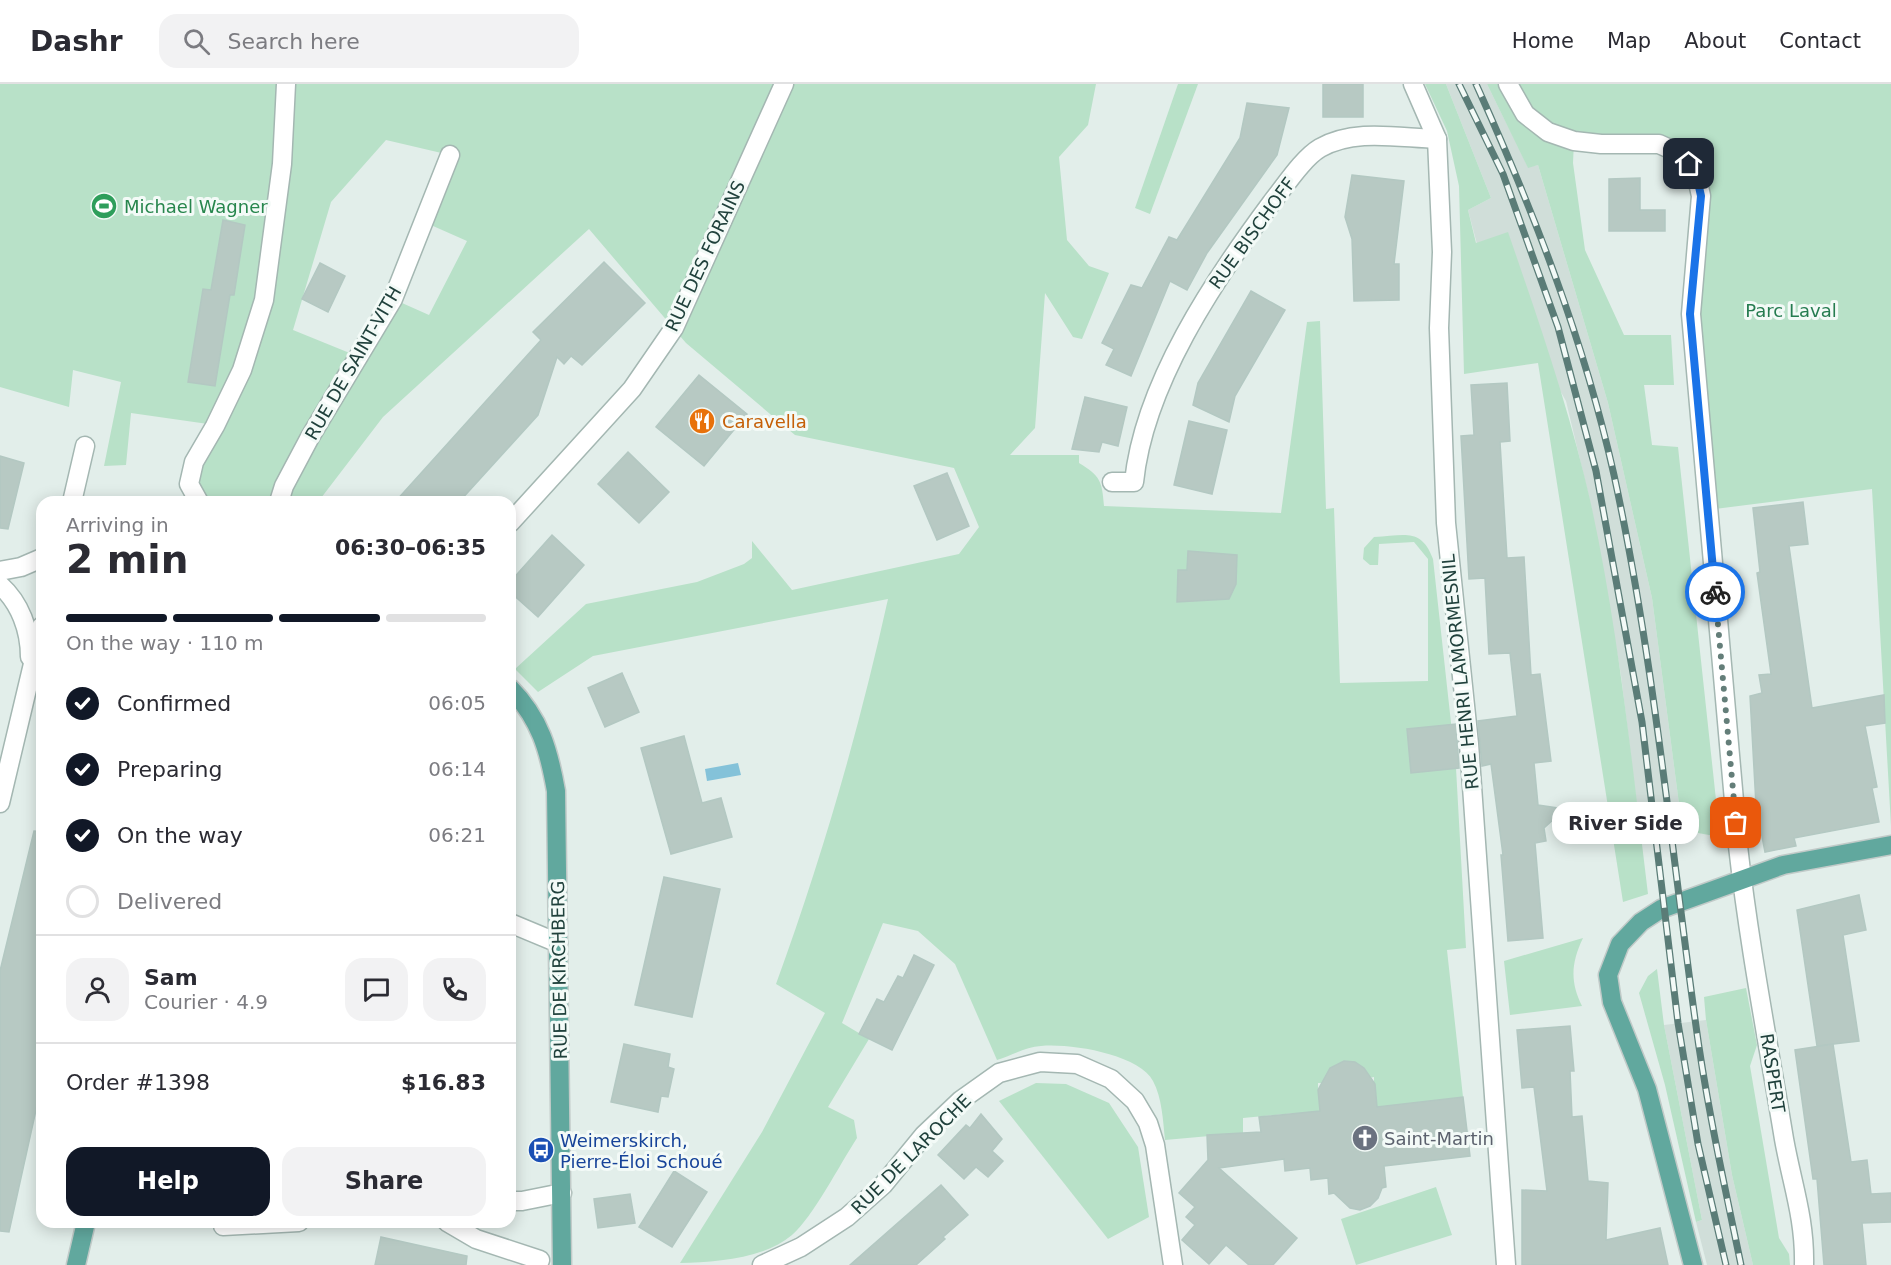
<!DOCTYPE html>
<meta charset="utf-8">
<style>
body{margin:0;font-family:"DejaVu Sans",sans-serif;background:#f2f2f3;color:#2b2b33;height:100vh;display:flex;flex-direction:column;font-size:22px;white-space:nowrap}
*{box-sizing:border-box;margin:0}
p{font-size:20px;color:#7c7c81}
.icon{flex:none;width:33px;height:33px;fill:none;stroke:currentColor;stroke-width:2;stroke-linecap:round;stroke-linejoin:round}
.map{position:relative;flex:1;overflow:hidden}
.panel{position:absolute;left:36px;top:412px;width:480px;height:732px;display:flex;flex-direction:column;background:#fff;border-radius:18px;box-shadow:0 3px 15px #0003}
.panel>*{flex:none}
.pin{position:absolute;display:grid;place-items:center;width:51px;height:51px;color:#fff;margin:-26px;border-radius:12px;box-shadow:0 3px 9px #0006}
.courier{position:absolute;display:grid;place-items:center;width:60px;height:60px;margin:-30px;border:4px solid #1a73e8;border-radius:50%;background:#fff;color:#222;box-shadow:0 2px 8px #0007}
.bubble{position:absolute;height:42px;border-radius:18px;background:#fff;box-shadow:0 3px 15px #0003;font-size:20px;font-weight:700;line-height:42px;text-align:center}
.head em{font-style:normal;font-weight:700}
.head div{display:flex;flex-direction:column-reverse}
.head{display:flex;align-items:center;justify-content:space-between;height:102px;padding:0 30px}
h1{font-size:39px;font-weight:700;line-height:45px}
.bar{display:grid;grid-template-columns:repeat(4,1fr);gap:9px 6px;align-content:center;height:72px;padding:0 30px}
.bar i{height:8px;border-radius:4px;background:#e1e1e2}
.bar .selected{background:#111827}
.bar p{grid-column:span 4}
.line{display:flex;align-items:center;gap:15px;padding:0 30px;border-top:2px solid #e1e1e2}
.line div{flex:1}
.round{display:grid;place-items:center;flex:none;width:63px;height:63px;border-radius:18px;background:#f2f2f3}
ol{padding:0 30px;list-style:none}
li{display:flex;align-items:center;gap:18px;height:66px}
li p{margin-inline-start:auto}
li .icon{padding:6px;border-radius:50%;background:#111827;color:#fff;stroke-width:4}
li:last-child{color:#7c7c81}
li i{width:33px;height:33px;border:3px solid #e1e1e2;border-radius:50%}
.button{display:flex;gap:12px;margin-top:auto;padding:12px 30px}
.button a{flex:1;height:69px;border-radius:18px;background:#111827;color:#fff;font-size:24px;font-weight:700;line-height:69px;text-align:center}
.button a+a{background:#f2f2f3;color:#2b2b33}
header{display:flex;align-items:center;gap:36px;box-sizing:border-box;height:84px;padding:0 30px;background:#fff;border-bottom:2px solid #e1e1e2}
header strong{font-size:28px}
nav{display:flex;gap:33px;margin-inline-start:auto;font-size:21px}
.search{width:420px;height:54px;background:#f2f2f3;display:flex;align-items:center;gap:15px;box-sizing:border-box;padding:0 21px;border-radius:18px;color:#7c7c81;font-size:22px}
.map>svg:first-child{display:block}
.built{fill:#d0ded9}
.green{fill:#b8e1c8;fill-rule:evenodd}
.water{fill:#84c2d9}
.building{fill:#b7c9c3;stroke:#b3c8c2;stroke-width:1.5}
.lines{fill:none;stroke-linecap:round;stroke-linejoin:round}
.minor-casing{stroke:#a4b7b2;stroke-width:21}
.major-casing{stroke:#c1cac8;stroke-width:21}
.minor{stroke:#fff;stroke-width:18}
.major{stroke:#61a89e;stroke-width:18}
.rail-casing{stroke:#5a7c77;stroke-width:7}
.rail{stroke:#f3faf7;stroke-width:4.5;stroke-dasharray:14;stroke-linecap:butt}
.done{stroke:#647e79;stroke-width:6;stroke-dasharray:0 10.8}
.route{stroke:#1a73e8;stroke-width:8}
.labels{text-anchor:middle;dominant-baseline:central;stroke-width:6;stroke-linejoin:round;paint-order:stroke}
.leisure-label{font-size:18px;fill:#27864d;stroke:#f3faf7;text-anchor:start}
.street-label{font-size:18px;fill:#20413c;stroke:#f3faf7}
.park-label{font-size:18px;fill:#257c50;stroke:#f3faf7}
.food-label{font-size:18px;fill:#c56008;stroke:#f3faf7;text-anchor:start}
.worship-label{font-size:18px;fill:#5b616d;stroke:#f3faf7;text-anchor:start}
.transit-label{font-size:18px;fill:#164399;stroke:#f3faf7;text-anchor:start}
</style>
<header>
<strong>Dashr</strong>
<div class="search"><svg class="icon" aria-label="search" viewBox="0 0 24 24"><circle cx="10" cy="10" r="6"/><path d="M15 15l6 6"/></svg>Search here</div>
<nav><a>Home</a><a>Map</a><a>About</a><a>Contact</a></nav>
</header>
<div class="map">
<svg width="1891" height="1181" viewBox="0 0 1891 1181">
<rect width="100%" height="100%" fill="#e2eeea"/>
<g class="built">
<path d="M 1446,0 L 1487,0 L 1528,83 L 1538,81 L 1608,319 L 1652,514 L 1681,735 L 1639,740 L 1621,591 L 1591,422 L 1566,317 L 1477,160 L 1468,126 L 1491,114 Z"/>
<path d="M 1706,936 L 1732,1091 L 1753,1181 L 1707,1181 L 1696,1138 L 1702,1136 L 1664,941 Z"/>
</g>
<g class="green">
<path d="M 0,0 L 1096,0 L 1088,41 L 1059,73 L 1067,156 L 1089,182 L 1109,189 L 1082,255 L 1073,253 L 1045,209 L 1035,344 L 1010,371 L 1079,371 L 1079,379 C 1100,392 1102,396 1104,422 L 1281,429 L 1307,238 L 1320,237 L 1326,425 L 1334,424 L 1340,599 L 1428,597 L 1428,475 L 1414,458 L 1379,460 L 1378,481 L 1370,481 L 1363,475 L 1364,464 L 1374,453 C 1404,452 1421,443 1433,475 L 1456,684 L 1466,864 L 1447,866 L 1463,1013 L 1372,1024 L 1369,999 L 1374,998 L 1374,993 L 1369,994 L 1360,981 L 1344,977 L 1330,984 L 1324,999 L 1318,999 L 1318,1005 L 1325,1004 L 1328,1032 L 1296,1029 L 1243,1034 L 1243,1049 L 1165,1056 C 1163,1036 1162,1014 1153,997 C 1139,970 1069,959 1041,962 C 1026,963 1012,971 997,976 L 955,880 L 918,847 L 883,839 L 842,939 L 869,955 L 828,1023 L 854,1036 L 857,1054 C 840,1080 813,1133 792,1151 C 764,1175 715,1178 680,1179 L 762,1048 L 825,929 L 776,900 C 822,774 859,646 888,515 L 593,572 L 538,608 L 515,585 L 586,520 L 697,498 L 744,480 L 752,474 L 752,457 L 792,506 L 959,470 L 979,443 L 954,384 L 795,351 L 686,259 L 589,145 L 383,333 L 318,418 L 199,418 L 189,400 L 215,341 L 131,329 L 126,381 L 104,382 L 121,298 L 73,286 L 69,323 L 0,303 ZM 386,56 L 450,71 L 424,138 L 467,157 L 429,231 L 393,215 L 357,272 L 293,246 L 331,118 Z"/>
<path d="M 1178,0 L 1198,0 L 1150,130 L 1135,124 Z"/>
<path d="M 1425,0 L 1446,0 L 1491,114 L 1468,126 L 1476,159 L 1508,148 C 1539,238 1570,327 1591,420 C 1619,549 1632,680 1648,810 L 1623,818 L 1538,279 L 1464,290 L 1459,102 L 1447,47 Z"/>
<path d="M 1487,0 L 1891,0 L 1891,742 L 1872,405 L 1707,426 L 1695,281 L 1701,112 L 1681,70 L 1574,57 L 1573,79 L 1585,166 L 1624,251 L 1671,251 L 1674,301 L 1644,301 L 1652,361 L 1678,363 L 1720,753 L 1698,749 L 1681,735 L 1652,514 L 1608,319 L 1538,81 L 1528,84 Z"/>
<path d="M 1583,854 C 1571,879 1570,898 1582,922 L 1510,931 L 1504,877 Z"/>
<path d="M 1657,885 L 1664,941 L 1702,1136 L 1696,1138 L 1665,1001 L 1639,909 L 1648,892 Z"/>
<path d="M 1746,904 L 1757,961 L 1750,982 L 1779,1154 L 1789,1170 L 1790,1181 L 1753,1181 L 1732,1091 L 1706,936 L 1704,913 Z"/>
<path d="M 1036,999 L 1066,1000 L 1109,1019 L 1138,1063 L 1149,1133 L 1108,1155 L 999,1017 Z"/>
<path d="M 1436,1103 L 1452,1151 L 1356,1181 L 1341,1135 Z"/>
</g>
<path class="water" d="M 738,679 L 741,691 L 707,697 L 705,685 Z"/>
<g class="building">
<rect x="1323" y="0" width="40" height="33"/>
<path d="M 1247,19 L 1289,24 L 1277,71 L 1207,169 L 1187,206 L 1170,197 L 1131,292 L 1106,281 L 1114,265 L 1102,259 L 1131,201 L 1142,204 L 1169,153 L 1177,156 L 1240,54 Z"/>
<path d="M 1352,91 L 1404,97 L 1394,180 L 1399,180 L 1399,216 L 1354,217 L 1352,155 L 1345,133 Z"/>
<path d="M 1640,94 L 1640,126 L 1665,126 L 1665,147 L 1609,147 L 1609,95 Z"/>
<path d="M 223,136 L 245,141 L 234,211 L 230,211 L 215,302 L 188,298 L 203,205 L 211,206 Z"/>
<path d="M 604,178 L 645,219 L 582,281 L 571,272 L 564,280 L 557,273 L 538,331 L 459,418 L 395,418 L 541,256 L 533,248 Z"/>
<path d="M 320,179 L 345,192 L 328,228 L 302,215 Z"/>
<path d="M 1251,207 L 1285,226 L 1235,312 L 1229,338 L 1193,321 L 1198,299 Z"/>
<path d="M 699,291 L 747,330 L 704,382 L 656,343 Z"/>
<path d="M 1507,299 L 1510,357 L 1500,358 L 1507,474 L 1524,473 L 1531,591 L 1540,590 L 1551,677 L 1534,679 L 1538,721 L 1565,725 L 1544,744 L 1546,757 L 1535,759 L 1543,854 L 1508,857 L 1501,771 L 1503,771 L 1491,680 L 1482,682 L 1478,637 L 1517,632 L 1510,569 L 1489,570 L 1485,494 L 1469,495 L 1461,352 L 1474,351 L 1471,301 Z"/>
<path d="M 1085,313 L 1127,323 L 1118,362 L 1102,358 L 1099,368 L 1072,365 Z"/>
<path d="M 1189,337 L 1227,346 L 1212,410 L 1174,401 Z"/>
<path d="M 628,368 L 669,408 L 639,439 L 598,400 Z"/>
<path d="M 0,372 L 24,379 L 8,445 L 0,444 Z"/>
<path d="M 947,389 L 969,442 L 937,456 L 914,402 Z"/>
<path d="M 1803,418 L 1808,460 L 1789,462 L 1812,624 L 1884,611 L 1885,639 L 1865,642 L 1877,703 L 1872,704 L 1879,738 L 1794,754 L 1796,762 L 1765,768 L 1756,721 L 1750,612 L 1762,609 L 1759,591 L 1771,590 L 1757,489 L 1760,488 L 1753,424 Z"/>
<path d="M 552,451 L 584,481 L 538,533 L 510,508 L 510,498 Z"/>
<path d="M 1188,467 L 1237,471 L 1236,500 L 1229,515 L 1177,518 L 1178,486 L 1187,486 Z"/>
<path d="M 622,589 L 639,628 L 605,643 L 588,604 Z"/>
<path d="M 1456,640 L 1459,684 L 1411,689 L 1407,645 Z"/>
<path d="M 684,652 L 702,719 L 721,714 L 732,753 L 671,770 L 641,664 Z"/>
<path d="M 34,747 L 42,748 L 42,999 L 9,1148 L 0,1147 L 0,887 Z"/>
<path d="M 664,793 L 720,805 L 692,933 L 635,921 Z"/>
<path d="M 1859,811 L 1866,846 L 1843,851 L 1859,957 L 1817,962 L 1797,826 Z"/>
<path d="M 914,871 L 934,881 L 892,966 L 859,950 L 877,915 L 884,918 L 898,892 L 903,894 Z"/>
<path d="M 1570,942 L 1574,987 L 1570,987 L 1572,1033 L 1582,1032 L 1588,1097 L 1608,1099 L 1606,1156 L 1660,1144 L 1668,1181 L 1522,1181 L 1522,1106 L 1547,1107 L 1534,1003 L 1522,1004 L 1517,946 Z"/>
<path d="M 624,960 L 670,970 L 668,983 L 674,985 L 668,1013 L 661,1012 L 658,1028 L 611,1018 Z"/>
<path d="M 1833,960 L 1851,1078 L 1867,1076 L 1871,1110 L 1891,1109 L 1891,1138 L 1862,1139 L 1866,1181 L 1824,1181 L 1817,1095 L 1813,1095 L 1795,966 Z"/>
<path d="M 1344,977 L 1355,978 L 1364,984 L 1375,1000 L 1377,1023 L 1463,1013 L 1470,1072 L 1384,1082 L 1386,1103 L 1382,1104 L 1378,1114 L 1370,1122 L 1360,1126 L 1350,1124 L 1334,1109 L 1329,1110 L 1328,1094 L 1311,1096 L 1310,1084 L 1285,1087 L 1284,1075 L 1219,1084 L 1297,1154 L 1273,1181 L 1249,1181 L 1226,1161 L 1209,1180 L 1182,1156 L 1195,1141 L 1186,1133 L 1195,1123 L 1179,1109 L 1208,1076 L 1207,1051 L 1261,1048 L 1259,1033 L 1320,1027 L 1318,1006 L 1330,984 Z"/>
<path d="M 981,1030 L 1002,1055 L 992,1067 L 1003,1077 L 988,1093 L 976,1083 L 964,1095 L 938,1071 L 966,1041 L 970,1044 Z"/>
<path d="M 674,1087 L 707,1108 L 672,1163 L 639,1143 Z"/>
<path d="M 941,1101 L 968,1131 L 943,1153 L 945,1155 L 916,1181 L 850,1181 Z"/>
<path d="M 630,1110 L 635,1139 L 598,1144 L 594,1115 Z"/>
<path d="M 381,1153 L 467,1172 L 466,1181 L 375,1181 Z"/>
</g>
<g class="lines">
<defs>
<g id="minor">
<path d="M 1413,0 L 1437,55 L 1442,168 L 1439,244 L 1446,439 L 1469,660 L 1506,1181"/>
<path d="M 1508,0 L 1525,30 L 1548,48 L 1574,57 L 1601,60 L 1659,60 L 1681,70 L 1696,89 L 1701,112 L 1691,230 L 1738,762 C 1749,861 1768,958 1784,1055 C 1792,1100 1805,1134 1804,1181"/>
<path d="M 1112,398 L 1134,398 C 1144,300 1214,196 1272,118 C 1285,102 1303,74 1320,64 C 1355,44 1399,54 1437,55"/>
<path d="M 72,418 L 85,362"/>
<path d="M 199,418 L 189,400 L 194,378 L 215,342 L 242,286 L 264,216 L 282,80 L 286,0"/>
<path d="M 279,418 L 284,402 L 310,353 L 393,215 L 450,71"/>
<path d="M 510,439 L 632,305 L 674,244 L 784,0"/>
<path d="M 0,487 L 21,483 L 42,474"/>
<path d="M 0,501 C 20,519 30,546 30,573"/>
<path d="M 0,719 L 42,542"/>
<path d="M 510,839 L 558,859"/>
<path d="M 510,1117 L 522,1117 L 562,1109"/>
<path d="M 447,1138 L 476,1155 L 540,1176"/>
<path d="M 223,1142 L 299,1138"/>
<path d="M 762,1181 L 801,1163 L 847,1133 L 883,1101 L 924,1051 L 961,1016 L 999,989 L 1040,978 L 1077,980 L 1111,995 L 1135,1017 L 1148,1039 L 1155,1061 L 1173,1181"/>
</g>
<g id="major">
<path d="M 510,604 C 540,634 549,667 556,707 L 562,1181"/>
<path d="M 76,1181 L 86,1138"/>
<path d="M 1693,1181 L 1647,1005 L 1612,918 L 1608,891 L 1620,860 L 1641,838 L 1661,825 L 1783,781 L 1891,761"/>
</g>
</defs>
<use href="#minor" class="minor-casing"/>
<use href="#major" class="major-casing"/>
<use href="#minor" class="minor"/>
<use href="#major" class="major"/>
<defs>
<g id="rail">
<path d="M 1459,0 L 1503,90 L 1558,243 L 1596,387 L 1642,638 L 1678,939 L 1698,1060 L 1726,1181"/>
<path d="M 1476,0 C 1533,126 1584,256 1614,391 C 1653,570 1670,753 1695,935 C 1706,1018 1724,1099 1741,1181"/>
</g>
</defs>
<use href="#rail" class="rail-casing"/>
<use href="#rail" class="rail"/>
</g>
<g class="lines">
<path class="done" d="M 1715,508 L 1736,739"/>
<path class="route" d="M 1689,80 L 1696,89 L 1701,112 L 1690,230 L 1715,508"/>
</g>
<defs>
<symbol id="stadium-disc" viewBox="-11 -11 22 22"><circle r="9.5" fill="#2e9e5b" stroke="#f3faf7"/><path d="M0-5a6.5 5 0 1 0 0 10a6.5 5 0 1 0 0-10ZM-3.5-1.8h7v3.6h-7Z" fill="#fff"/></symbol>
<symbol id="restaurant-disc" viewBox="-11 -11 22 22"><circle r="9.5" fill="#e8710a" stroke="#f3faf7"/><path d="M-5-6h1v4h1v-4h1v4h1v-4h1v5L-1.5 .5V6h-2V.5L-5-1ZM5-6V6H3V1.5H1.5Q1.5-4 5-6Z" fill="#fff"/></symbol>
<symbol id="church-disc" viewBox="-11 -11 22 22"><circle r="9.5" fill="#6b7280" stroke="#f3faf7"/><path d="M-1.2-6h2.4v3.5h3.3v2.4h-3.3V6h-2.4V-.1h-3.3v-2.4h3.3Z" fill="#fff"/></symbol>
<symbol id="bus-disc" viewBox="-11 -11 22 22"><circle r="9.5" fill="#1a4fb4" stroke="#f3faf7"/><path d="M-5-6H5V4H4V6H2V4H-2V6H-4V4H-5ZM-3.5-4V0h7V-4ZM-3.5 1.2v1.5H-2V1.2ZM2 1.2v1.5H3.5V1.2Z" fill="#fff"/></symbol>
</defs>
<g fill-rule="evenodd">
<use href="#stadium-disc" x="89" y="107" width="30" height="30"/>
<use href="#restaurant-disc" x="687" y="322" width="30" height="30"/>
<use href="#church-disc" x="1350" y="1039" width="30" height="30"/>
<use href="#bus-disc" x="526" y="1051" width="30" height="30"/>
</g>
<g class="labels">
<g class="leisure-label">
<text x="124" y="122">Michael Wagner</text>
</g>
<g class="street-label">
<text transform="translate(1252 149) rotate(-54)">RUE BISCHOFF</text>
<text transform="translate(705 172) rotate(-65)">RUE DES FORAINS</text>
<text transform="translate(353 279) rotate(-60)">RUE DE SAINT-VITH</text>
<text transform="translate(1460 588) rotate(-96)">RUE HENRI LAMORMESNIL</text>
<text transform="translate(559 886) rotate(-91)">RUE DE KIRCHBERG</text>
<text transform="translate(1773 989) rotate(81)">RASPERT</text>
<text transform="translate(911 1070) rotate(-45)">RUE DE LAROCHE</text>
</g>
<g class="park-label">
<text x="1791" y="226">Parc Laval</text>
</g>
<g class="food-label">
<text x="722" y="337">Caravella</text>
</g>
<g class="worship-label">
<text x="1384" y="1054">Saint-Martin</text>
</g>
<g class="transit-label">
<text x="560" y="1056">Weimerskirch,<tspan x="560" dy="21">Pierre-Éloi Schoué</tspan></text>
</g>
</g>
</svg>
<div class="pin" style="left:1736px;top:739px;background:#ea580c"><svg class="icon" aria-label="bag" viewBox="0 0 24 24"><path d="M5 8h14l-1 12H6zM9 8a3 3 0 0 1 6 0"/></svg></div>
<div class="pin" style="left:1689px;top:80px;background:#1f2937"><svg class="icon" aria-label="home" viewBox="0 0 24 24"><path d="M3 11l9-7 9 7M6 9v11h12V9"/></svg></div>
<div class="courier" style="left:1715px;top:508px"><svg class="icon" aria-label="bike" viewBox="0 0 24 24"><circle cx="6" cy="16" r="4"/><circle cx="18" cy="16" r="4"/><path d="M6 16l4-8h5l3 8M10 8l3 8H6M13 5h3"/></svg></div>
<div class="bubble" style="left:1552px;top:718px;width:147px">River Side</div>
<section class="panel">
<div class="head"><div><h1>2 min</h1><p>Arriving in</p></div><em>06:30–06:35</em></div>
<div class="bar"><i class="selected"></i><i class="selected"></i><i class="selected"></i><i></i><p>On the way · 110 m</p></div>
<ol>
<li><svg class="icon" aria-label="check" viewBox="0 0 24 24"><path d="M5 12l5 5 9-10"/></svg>Confirmed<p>06:05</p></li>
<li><svg class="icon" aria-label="check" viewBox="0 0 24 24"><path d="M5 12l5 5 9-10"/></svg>Preparing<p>06:14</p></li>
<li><svg class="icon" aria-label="check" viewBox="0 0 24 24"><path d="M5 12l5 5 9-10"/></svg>On the way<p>06:21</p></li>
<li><i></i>Delivered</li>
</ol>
<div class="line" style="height:108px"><a class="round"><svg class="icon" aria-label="person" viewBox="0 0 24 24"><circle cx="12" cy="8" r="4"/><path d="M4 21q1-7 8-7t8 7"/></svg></a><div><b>Sam</b><p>Courier · 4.9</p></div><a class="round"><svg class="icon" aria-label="chat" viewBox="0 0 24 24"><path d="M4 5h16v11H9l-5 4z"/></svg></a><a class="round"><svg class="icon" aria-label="phone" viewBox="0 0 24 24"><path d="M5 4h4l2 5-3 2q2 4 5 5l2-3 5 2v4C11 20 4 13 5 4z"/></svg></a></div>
<div class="line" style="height:78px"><div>Order #1398</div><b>$16.83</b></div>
<div class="button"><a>Help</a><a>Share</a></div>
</section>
</div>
